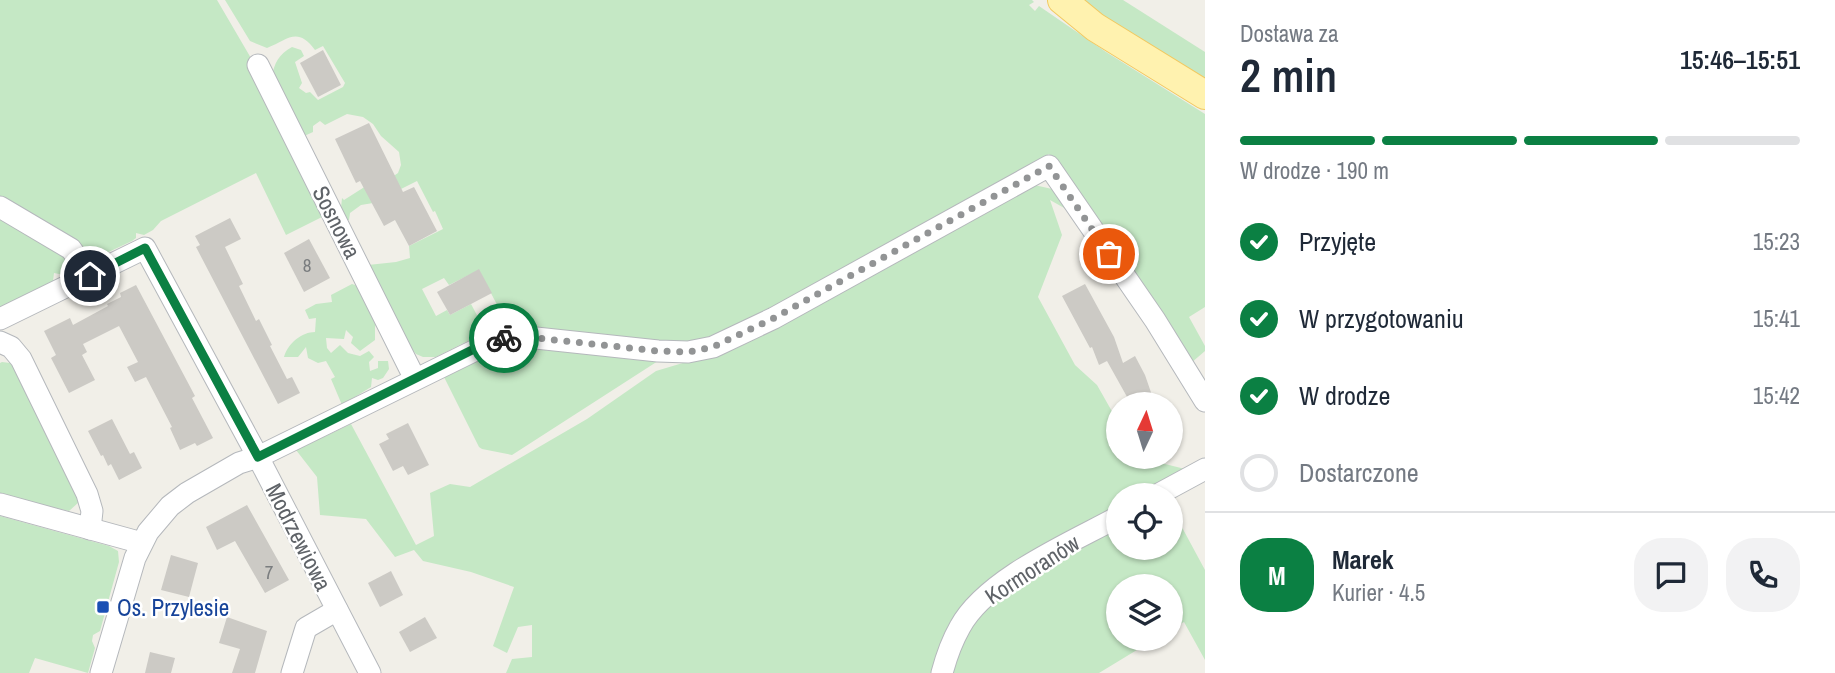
<!DOCTYPE html>
<html lang="pl">
<meta charset="utf-8">
<style>
body{margin:0;font-family:"Archivo Narrow",sans-serif;background:#f2f2f3;color:#1f2937;height:100vh;display:flex;flex-direction:column;font-size:26px;white-space:nowrap}
*{box-sizing:border-box;margin:0}
p{font-size:23px;color:#747a83}
.icon{flex:none;width:38px;height:38px;fill:none;stroke:currentColor;stroke-width:2;stroke-linecap:round;stroke-linejoin:round}
.map{position:relative;flex:1;overflow:hidden}
.sheet{display:flex;flex-direction:column;background:#fff;width:630px}
.sheet>*{flex:none}
.needle{width:46px;rotate:4deg}
.controls{position:absolute;left:1106px;top:392px;display:grid;gap:14px}
.controls a{display:grid;place-items:center;width:77px;height:77px;border-radius:50%;background:#fff;box-shadow:0 2px 5px #0004;font-size:35px}
.pin{position:absolute;display:grid;place-items:center;width:60px;height:60px;color:#fff;margin:-30px;border:4px solid #fff;border-radius:50%;box-shadow:0 2px 7px #0007}
.courier{position:absolute;display:grid;place-items:center;width:70px;height:70px;margin:-35px;border:5px solid #0b8043;border-radius:50%;background:#fff;color:#222;box-shadow:0 2px 9px #0007}
.summary em{font-style:normal;font-weight:600}
.summary div{display:flex;flex-direction:column-reverse}
.summary{display:flex;align-items:center;justify-content:space-between;height:119px;padding:0 35px}
h1{font-size:46px;font-weight:600;line-height:52px}
.bar{display:grid;grid-template-columns:repeat(4,1fr);gap:10px 7px;align-content:center;height:84px;padding:0 35px}
.bar i{height:9px;border-radius:5px;background:#e0e1e3}
.bar .on{background:#0b8043}
.bar p{grid-column:span 4}
.line{display:flex;align-items:center;gap:18px;padding:0 35px;border-top:2px solid #e0e1e3}
.line div{flex:1}
.round{display:grid;place-items:center;flex:none;width:74px;height:74px;border-radius:28px;background:#f2f2f3}
ol{padding:0 35px;list-style:none}
li{display:flex;align-items:center;gap:21px;height:77px}
li p{margin-inline-start:auto}
li .icon{padding:7px;border-radius:50%;background:#0b8043;color:#fff;stroke-width:4}
li:last-child{color:#747a83}
li i{width:38px;height:38px;border:4px solid #e0e1e3;border-radius:50%}
main{display:flex;flex:1;min-height:0}
.map>svg:first-child{display:block}
.green{fill:#c5e8c5}
.building{fill:#cccac5}
.lines{fill:none;stroke-linecap:round;stroke-linejoin:round}
.minor-casing{stroke:#b5b8bc;stroke-width:23}
.major-casing{stroke:#f2c960;stroke-width:30}
.minor{stroke:#fff;stroke-width:21}
.major{stroke:#fff2af;stroke-width:28}
.done{stroke:#929495;stroke-width:7;stroke-dasharray:0 12.6}
.route{stroke:#0b8043;stroke-width:9}
.transit-dot{fill:#1a4fb4;stroke:#fff;stroke-width:2.5}
.labels{text-anchor:middle;dominant-baseline:central;stroke-width:5;stroke-linejoin:round;paint-order:stroke}
.number-label{font-size:19px;fill:#7a7d7f}
.street-label{font-size:23px;fill:#5f6368;stroke:#fff}
.transit-label{font-size:23px;fill:#164399;stroke:#fff;text-anchor:start}
</style>
<main>
<div class="map">
<svg width="1205" height="673" viewBox="0 0 1205 673">
<rect width="100%" height="100%" fill="#f1efe8"/>
<g class="green">
<path d="M 0,0 L 217,0 L 255,65 L 322,217 L 286,235 L 256,173 L 161,221 L 153,230 L 144,235 L 136,233 L 136,238 L 132,241 L 98,257 L 86,253 L 0,197 Z"/>
<path d="M 225,0 L 1032,0 L 1034,2 L 1029,5 L 1035,11 L 1039,6 L 1106,52 L 1205,114 L 1205,307 L 1189,317 L 1205,346 L 1205,351 L 1191,363 L 1134,272 L 1049,154 L 743,325 L 700,341 L 678,343 L 508,326 L 479,270 L 449,285 L 444,278 L 422,289 L 436,316 L 447,310 L 450,315 L 471,304 L 486,332 L 436,357 L 423,357 L 416,354 L 411,348 L 368,265 L 396,262 L 410,258 L 409,246 L 443,229 L 435,211 L 433,212 L 417,181 L 373,203 L 361,205 L 350,213 L 349,220 L 345,220 L 341,208 L 342,198 L 344,200 L 366,186 L 379,186 L 398,173 L 401,165 L 399,152 L 381,136 L 373,124 L 363,117 L 347,114 L 325,125 L 320,121 L 313,126 L 313,132 L 302,137 L 272,77 C 274,63 279,54 292,47 L 301,50 L 304,56 L 295,62 L 302,83 L 299,88 L 306,93 L 310,92 L 318,100 L 343,87 L 345,83 L 323,46 L 315,50 C 297,26 288,40 267,48 L 250,41 Z"/>
<path d="M 1080,0 L 1123,0 L 1205,52 L 1205,84 L 1122,32 Z"/>
<path d="M 1030,184 L 1052,189 L 1066,209 L 1050,200 L 1062,235 L 1038,297 L 1075,365 L 1097,385 L 1118,422 L 1118,457 L 1137,457 L 1185,469 L 1138,495 L 1118,495 L 1118,506 L 990,578 L 979,588 L 959,609 L 944,634 L 932,673 L 506,673 L 512,659 L 532,657 L 532,625 L 518,627 L 507,653 L 493,646 L 514,587 L 471,572 L 423,561 L 414,550 L 395,557 L 366,519 L 320,515 L 317,477 L 296,450 L 351,424 L 416,545 L 434,536 L 430,493 L 450,484 L 470,487 L 587,419 L 656,371 L 743,345 Z"/>
<path d="M 0,214 L 64,252 L 70,264 L 64,275 L 54,273 L 53,281 L 0,308 Z"/>
<path d="M 352,284 L 358,286 L 380,315 L 375,327 L 375,340 L 360,351 L 351,343 L 353,337 L 346,330 L 344,339 L 326,338 L 327,348 L 331,353 L 340,345 L 348,353 L 360,356 L 369,351 L 374,357 L 369,362 L 370,371 L 378,368 L 378,361 L 388,361 L 389,369 L 383,378 L 378,380 L 372,378 L 371,387 L 342,405 L 331,379 L 335,377 L 326,361 L 318,363 L 308,358 L 306,347 L 298,357 L 284,357 C 288,343 302,332 315,332 L 316,318 L 309,319 L 305,310 L 316,304 L 332,302 L 331,295 Z"/>
<path d="M 527,346 L 581,350 L 627,359 L 658,361 L 512,455 L 482,449 L 479,447 L 443,375 C 473,358 493,350 527,346 Z"/>
<path d="M 2,362 L 10,363 L 15,367 L 79,502 L 69,511 L 0,495 L 0,363 Z"/>
<path d="M 1171,507 L 1205,570 L 1205,660 L 1184,622 L 1171,629 L 1171,586 L 1118,586 L 1118,639 L 1155,639 L 1099,673 L 950,673 C 958,650 967,623 985,606 C 1022,571 1074,549 1118,524 L 1118,548 L 1171,548 Z"/>
<path d="M 0,516 L 109,546 L 118,551 L 119,562 L 100,631 L 93,635 L 92,641 L 95,648 L 88,673 L 35,658 L 29,673 L 0,673 Z"/>
</g>
<g class="building">
<path d="M 323,50 L 341,85 L 318,97 L 300,63 Z"/>
<path d="M 369,123 L 403,192 L 414,187 L 437,231 L 409,246 L 395,220 L 384,226 L 360,181 L 356,183 L 335,139 Z"/>
<path d="M 230,218 L 241,239 L 225,247 L 243,284 L 239,286 L 256,321 L 259,319 L 272,345 L 270,346 L 287,379 L 292,377 L 300,393 L 278,404 L 196,247 L 200,245 L 195,236 Z"/>
<path d="M 309,239 L 330,278 L 304,292 L 284,253 Z"/>
<path d="M 479,269 L 492,293 L 450,315 L 437,292 Z"/>
<path d="M 1085,284 L 1114,337 L 1123,363 L 1135,356 L 1145,375 L 1155,404 L 1131,404 L 1107,361 L 1099,365 L 1092,347 L 1090,348 L 1062,296 Z"/>
<path d="M 136,285 L 195,396 L 192,398 L 213,438 L 197,446 L 195,443 L 180,450 L 170,428 L 172,427 L 146,377 L 135,382 L 127,367 L 138,362 L 119,326 L 83,344 L 87,352 L 82,355 L 95,380 L 69,393 L 51,358 L 56,355 L 44,331 L 70,318 L 73,325 L 108,306 L 107,304 L 121,297 L 120,293 Z"/>
<path d="M 112,419 L 130,454 L 134,452 L 142,468 L 119,480 L 111,464 L 108,466 L 103,455 L 101,456 L 88,431 Z"/>
<path d="M 408,423 L 429,465 L 408,475 L 403,466 L 393,471 L 379,444 L 389,439 L 386,434 Z"/>
<path d="M 247,505 L 289,580 L 265,593 L 235,541 L 217,550 L 206,527 Z"/>
<path d="M 171,555 L 198,563 L 189,597 L 161,590 Z"/>
<path d="M 391,571 L 403,595 L 380,607 L 368,583 Z"/>
<path d="M 227,617 L 267,631 L 255,673 L 232,673 L 240,649 L 219,643 Z"/>
<path d="M 425,617 L 437,638 L 410,652 L 399,632 Z"/>
<path d="M 150,652 L 175,658 L 171,673 L 145,673 Z"/>
</g>
<g class="lines">
<defs>
<g id="minor">
<path d="M 258,65 L 415,379"/>
<path d="M 0,207 L 71,249 L 90,276"/>
<path d="M 0,319 L 145,248 L 258,457 L 370,673"/>
<path d="M 0,342 L 11,347 L 21,359 L 87,494 L 92,511 L 90,529"/>
<path d="M 1157,495 L 1205,469"/>
<path d="M 0,504 L 142,543"/>
<path d="M 101,673 L 135,558 L 148,532 L 170,506 L 187,493 L 239,463 L 258,457 L 498,339 L 511,337 L 536,338 L 658,351 L 688,352 L 713,347 L 774,318 L 1049,166 L 1155,320 L 1205,401"/>
<path d="M 292,673 L 306,628 L 337,610"/>
<path d="M 942,673 C 946,658 952,641 960,627 C 986,579 1070,543 1118,517"/>
</g>
<path id="major" d="M 1062,0 L 1095,27 L 1205,95"/>
</defs>
<use href="#minor" class="minor-casing"/>
<use href="#major" class="major-casing"/>
<use href="#minor" class="minor"/>
<use href="#major" class="major"/>
</g>
<g class="lines">
<path class="done" d="M 504,338 L 536,338 L 658,351 L 688,352 L 713,347 L 774,318 L 1049,166 L 1109,254"/>
<path class="route" d="M 90,276 L 145,248 L 258,457 L 484,344 L 504,338"/>
</g>
<rect class="transit-dot" x="96" y="600" width="14" height="14" rx="3.5"/>
<g class="labels">
<g class="number-label">
<text x="307" y="265">8</text>
<text x="269" y="572">7</text>
</g>
<g class="street-label">
<text transform="translate(337 222) rotate(63)">Sosnowa</text>
<text transform="translate(299 537) rotate(63)">Modrzewiowa</text>
<text transform="translate(1032 569) rotate(-33)">Kormoranów</text>
</g>
<g class="transit-label">
<text x="117" y="607">Os. Przylesie</text>
</g>
</g>
</svg>
<div class="controls">
<a><svg class="needle" viewBox="-14 -14 28 28"><path d="M0-13l5 13h-10z" fill="#e53935"/><path d="M0 13l5-13h-10z" fill="#747a83"/></svg></a>
<a><svg class="icon" aria-label="locate" viewBox="0 0 24 24"><circle cx="12" cy="12" r="6"/><path d="M12 2v4M12 18v4M2 12h4M18 12h4"/></svg></a>
<a><svg class="icon" aria-label="layers" viewBox="0 0 24 24"><path d="M12 4l9 5-9 5-9-5zM3 14l9 5 9-5"/></svg></a>
</div>
<div class="pin" style="left:1109px;top:254px;background:#ea580c"><svg class="icon" aria-label="bag" viewBox="0 0 24 24"><path d="M5 8h14l-1 12H6zM9 8a3 3 0 0 1 6 0"/></svg></div>
<div class="pin" style="left:90px;top:276px;background:#1f2937"><svg class="icon" aria-label="home" viewBox="0 0 24 24"><path d="M3 11l9-7 9 7M6 9v11h12V9"/></svg></div>
<div class="courier" style="left:504px;top:338px"><svg class="icon" aria-label="bike" viewBox="0 0 24 24"><circle cx="6" cy="16" r="4"/><circle cx="18" cy="16" r="4"/><path d="M6 16l4-8h5l3 8M10 8l3 8H6M13 5h3"/></svg></div>
</div>
<section class="sheet">
<div class="summary"><div><h1>2 min</h1><p>Dostawa za</p></div><em>15:46–15:51</em></div>
<div class="bar"><i class="on"></i><i class="on"></i><i class="on"></i><i></i><p>W drodze · 190 m</p></div>
<ol>
<li><svg class="icon" aria-label="check" viewBox="0 0 24 24"><path d="M5 12l5 5 9-10"/></svg>Przyjęte<p>15:23</p></li>
<li><svg class="icon" aria-label="check" viewBox="0 0 24 24"><path d="M5 12l5 5 9-10"/></svg>W przygotowaniu<p>15:41</p></li>
<li><svg class="icon" aria-label="check" viewBox="0 0 24 24"><path d="M5 12l5 5 9-10"/></svg>W drodze<p>15:42</p></li>
<li><i></i>Dostarczone</li>
</ol>
<div class="line" style="height:126px"><b class="round" style="background:#0b8043;color:#fff">M</b><div><b>Marek</b><p>Kurier · 4.5</p></div><a class="round"><svg class="icon" aria-label="chat" viewBox="0 0 24 24"><path d="M4 5h16v11H9l-5 4z"/></svg></a><a class="round"><svg class="icon" aria-label="phone" viewBox="0 0 24 24"><path d="M5 4h4l2 5-3 2q2 4 5 5l2-3 5 2v4C11 20 4 13 5 4z"/></svg></a></div>
</section>
</main>
